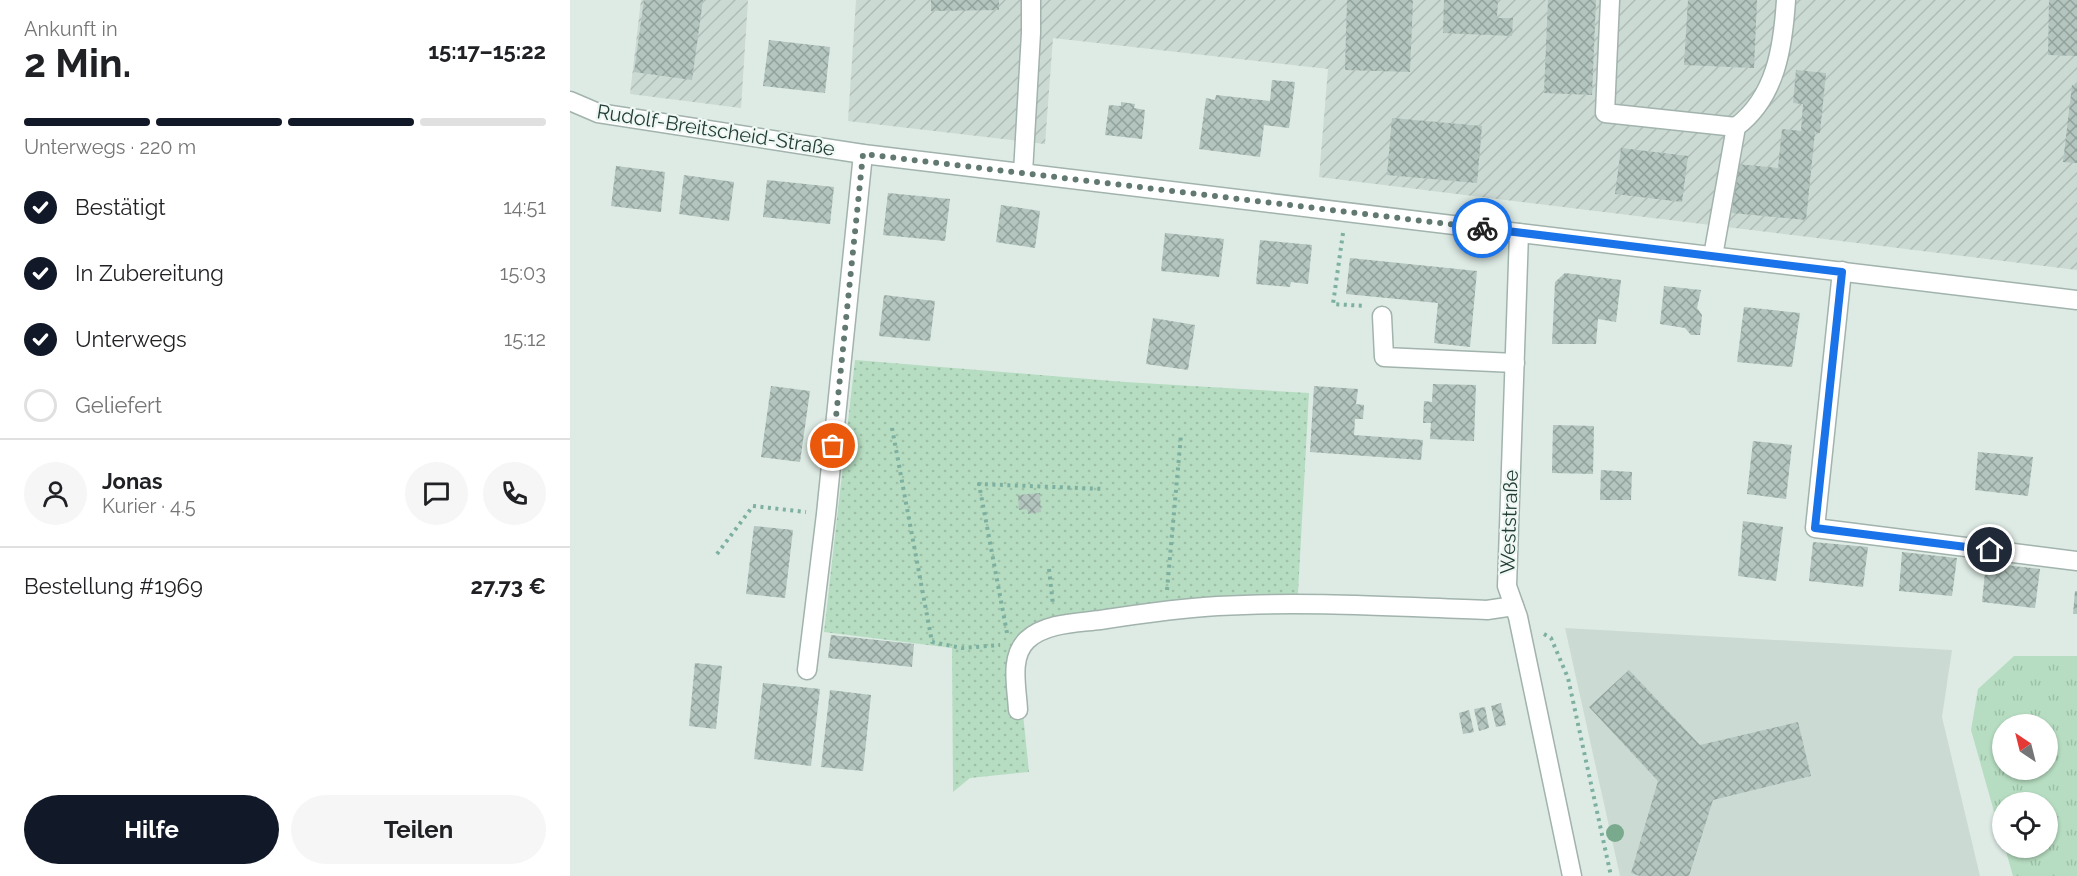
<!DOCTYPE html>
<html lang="de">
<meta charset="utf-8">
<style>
body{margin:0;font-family:Raleway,sans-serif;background:#f6f6f6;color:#202124;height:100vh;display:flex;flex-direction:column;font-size:22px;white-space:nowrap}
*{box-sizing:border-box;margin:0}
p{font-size:20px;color:#757577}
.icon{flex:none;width:33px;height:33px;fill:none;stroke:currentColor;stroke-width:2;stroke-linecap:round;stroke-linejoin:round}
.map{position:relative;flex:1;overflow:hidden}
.drawer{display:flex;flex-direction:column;background:#fff;width:570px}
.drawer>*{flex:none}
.needle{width:39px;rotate:325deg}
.fabs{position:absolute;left:1422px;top:714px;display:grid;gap:12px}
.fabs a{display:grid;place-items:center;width:66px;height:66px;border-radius:50%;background:#fff;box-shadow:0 2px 4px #0004;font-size:30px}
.pin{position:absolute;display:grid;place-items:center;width:51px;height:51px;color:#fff;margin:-26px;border:3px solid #fff;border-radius:50%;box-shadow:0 2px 6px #0007}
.courier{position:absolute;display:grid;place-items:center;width:60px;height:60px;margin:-30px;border:4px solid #1a73e8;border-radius:50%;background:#fff;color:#222;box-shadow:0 2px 8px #0007}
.overview em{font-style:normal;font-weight:700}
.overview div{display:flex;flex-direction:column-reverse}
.overview{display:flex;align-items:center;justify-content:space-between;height:102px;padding:0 24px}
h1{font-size:39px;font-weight:700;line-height:45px}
.bar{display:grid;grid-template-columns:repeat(4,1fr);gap:9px 6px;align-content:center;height:72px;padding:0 24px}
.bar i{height:8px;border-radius:4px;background:#e0e0e0}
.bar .current{background:#111827}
.bar p{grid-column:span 4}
.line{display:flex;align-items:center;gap:15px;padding:0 24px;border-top:2px solid #e0e0e0}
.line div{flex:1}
.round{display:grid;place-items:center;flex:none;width:63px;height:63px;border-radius:32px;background:#f6f6f6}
ol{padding:0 24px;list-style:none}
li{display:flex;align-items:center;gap:18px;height:66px}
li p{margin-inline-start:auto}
li .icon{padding:6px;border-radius:50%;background:#111827;color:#fff;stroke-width:4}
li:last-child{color:#757577}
li i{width:33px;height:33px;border:3px solid #e0e0e0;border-radius:50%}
.button{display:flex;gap:12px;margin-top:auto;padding:12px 24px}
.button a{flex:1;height:69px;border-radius:36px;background:#111827;color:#fff;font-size:24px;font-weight:700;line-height:69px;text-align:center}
.button a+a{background:#f6f6f6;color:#202124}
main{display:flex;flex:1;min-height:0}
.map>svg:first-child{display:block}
.built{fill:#ccdad4}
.industrial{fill:url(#industrial-furrows)}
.grass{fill:url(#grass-tufts);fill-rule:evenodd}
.garden{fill:url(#garden-dots)}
.building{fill:url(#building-cross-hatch)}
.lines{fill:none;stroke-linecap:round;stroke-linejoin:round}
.minor-casing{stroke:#a1b3ac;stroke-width:21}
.path{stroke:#7db0a1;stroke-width:4;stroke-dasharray:3 4.5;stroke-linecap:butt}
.minor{stroke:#fff;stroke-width:18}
.tree{fill:#79aa8e}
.done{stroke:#627972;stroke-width:6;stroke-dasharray:0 10.8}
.route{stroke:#1a73e8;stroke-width:8}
.labels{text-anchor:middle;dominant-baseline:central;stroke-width:4.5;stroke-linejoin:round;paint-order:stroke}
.street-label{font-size:20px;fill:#1f3b34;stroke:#eff7f3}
</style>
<main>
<section class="drawer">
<div class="overview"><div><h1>2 Min.</h1><p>Ankunft in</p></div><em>15:17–15:22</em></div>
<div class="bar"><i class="current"></i><i class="current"></i><i class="current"></i><i></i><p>Unterwegs · 220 m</p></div>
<ol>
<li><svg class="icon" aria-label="check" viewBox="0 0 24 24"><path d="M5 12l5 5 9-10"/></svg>Bestätigt<p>14:51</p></li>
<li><svg class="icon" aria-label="check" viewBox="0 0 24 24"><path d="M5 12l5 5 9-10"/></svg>In Zubereitung<p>15:03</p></li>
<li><svg class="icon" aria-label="check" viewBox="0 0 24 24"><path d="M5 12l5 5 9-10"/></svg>Unterwegs<p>15:12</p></li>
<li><i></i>Geliefert</li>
</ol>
<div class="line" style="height:108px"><a class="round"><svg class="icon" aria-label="person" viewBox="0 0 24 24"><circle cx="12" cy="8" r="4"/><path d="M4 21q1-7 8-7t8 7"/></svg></a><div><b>Jonas</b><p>Kurier · 4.5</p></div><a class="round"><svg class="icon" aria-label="chat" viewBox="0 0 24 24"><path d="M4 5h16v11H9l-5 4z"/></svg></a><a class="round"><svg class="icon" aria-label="phone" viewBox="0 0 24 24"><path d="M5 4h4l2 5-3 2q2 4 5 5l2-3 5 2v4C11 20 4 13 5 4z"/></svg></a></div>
<div class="line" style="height:78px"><div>Bestellung #1969</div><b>27.73 €</b></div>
<div class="button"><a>Hilfe</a><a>Teilen</a></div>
</section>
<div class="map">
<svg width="1507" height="876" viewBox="0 0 1507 876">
<defs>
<pattern id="industrial-furrows" width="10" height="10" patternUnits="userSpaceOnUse" patternTransform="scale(1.5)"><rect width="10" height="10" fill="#ccdad4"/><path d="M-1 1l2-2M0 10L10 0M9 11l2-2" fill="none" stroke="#afbcb7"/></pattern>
<pattern id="grass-tufts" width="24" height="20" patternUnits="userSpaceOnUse" patternTransform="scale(1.5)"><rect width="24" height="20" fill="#b6ddc1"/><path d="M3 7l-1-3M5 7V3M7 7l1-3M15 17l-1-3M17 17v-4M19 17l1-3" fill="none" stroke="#9cbfa6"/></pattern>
<pattern id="garden-dots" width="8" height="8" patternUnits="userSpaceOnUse" patternTransform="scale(1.5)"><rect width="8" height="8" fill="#b6ddc1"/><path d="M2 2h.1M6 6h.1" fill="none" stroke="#9cbfa6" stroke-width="1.8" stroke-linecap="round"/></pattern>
<pattern id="building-cross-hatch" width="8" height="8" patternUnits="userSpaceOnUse" patternTransform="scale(1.5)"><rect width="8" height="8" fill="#b3c5be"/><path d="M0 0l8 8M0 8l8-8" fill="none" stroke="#91a19b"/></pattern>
</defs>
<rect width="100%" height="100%" fill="#deebe5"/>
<path class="built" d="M 995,628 L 1382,650 L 1372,717 L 1410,876 L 1050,876 Z"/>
<g class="industrial">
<path d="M 71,0 L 178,0 L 171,108 L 60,94 Z"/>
<path d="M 286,0 L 1507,0 L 1507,270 L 749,177 L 758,69 L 483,38 L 475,144 L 278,121 Z"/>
</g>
<path class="grass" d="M 1444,656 L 1507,656 L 1507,876 L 1443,876 L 1435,848 L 1478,848 L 1478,802 L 1432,802 L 1432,840 L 1401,730 L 1408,689 ZM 1432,724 L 1478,724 L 1478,770 L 1432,770 Z"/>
<path class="garden" d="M 285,360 L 555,382 L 739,393 L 727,611 L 603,614 L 474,637 L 462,646 L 454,658 L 453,714 L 459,772 L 400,778 L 383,792 L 382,648 L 254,632 Z"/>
<g class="building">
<path d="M 74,0 L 133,0 L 122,80 L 64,72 Z"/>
<path d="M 361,0 L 429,0 L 429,10 L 361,11 Z"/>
<path d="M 777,0 L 843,0 L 840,72 L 775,70 Z"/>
<path d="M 874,0 L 928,0 L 927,18 L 943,18 L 942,36 L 873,33 Z"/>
<path d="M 978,0 L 1026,0 L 1022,95 L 974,93 Z"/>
<path d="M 1118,0 L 1187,0 L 1184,68 L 1114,65 Z"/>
<path d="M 1479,0 L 1507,0 L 1507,56 L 1478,55 Z"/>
<path d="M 199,40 L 260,47 L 255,93 L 193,86 Z"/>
<path d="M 1226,70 L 1256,73 L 1250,133 L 1245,132 L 1236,220 L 1162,213 L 1167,164 L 1208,168 L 1212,129 L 1231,131 L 1233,104 L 1223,103 Z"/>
<path d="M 702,80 L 725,82 L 719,128 L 694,125 L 690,157 L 629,149 L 636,98 L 645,100 L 646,95 L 700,101 Z"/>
<path d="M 1502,85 L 1507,85 L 1507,163 L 1493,162 Z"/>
<path d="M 551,102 L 565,104 L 564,108 L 575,110 L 572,139 L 535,135 L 539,105 L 551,106 Z"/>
<path d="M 822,118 L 912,126 L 907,183 L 817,175 Z"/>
<path d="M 1051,148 L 1118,156 L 1112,202 L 1045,194 Z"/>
<path d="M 46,166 L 95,172 L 91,212 L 41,206 Z"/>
<path d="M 114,175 L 164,182 L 159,221 L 109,214 Z"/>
<path d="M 197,180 L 264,187 L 260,224 L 193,217 Z"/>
<path d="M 318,193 L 380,199 L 375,241 L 313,235 Z"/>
<path d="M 431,205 L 470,211 L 465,248 L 426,242 Z"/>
<path d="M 595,233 L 654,239 L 649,277 L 591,271 Z"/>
<path d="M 690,240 L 742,245 L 738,284 L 721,282 L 720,287 L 686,284 Z"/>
<path d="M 780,258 L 907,271 L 900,347 L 864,343 L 868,303 L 776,294 Z"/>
<path d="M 995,273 L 1051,280 L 1046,322 L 1028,319 L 1026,344 L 982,344 L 985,282 Z"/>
<path d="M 1094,286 L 1131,290 L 1127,308 L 1132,315 L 1130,335 L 1121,335 L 1115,328 L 1090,324 Z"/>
<path d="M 314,295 L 365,301 L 360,341 L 309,336 Z"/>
<path d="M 1174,307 L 1230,313 L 1222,367 L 1167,362 Z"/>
<path d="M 583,318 L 625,325 L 618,370 L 576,364 Z"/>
<path d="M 863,384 L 906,385 L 904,441 L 860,439 L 861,423 L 853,423 L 854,401 L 862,402 Z"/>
<path d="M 201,386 L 240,391 L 230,462 L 191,457 Z"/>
<path d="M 744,386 L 788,389 L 786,404 L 794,405 L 793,419 L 785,419 L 784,435 L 853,440 L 851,460 L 740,452 Z"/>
<path d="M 983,425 L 1024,426 L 1023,474 L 982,473 Z"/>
<path d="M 1183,441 L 1222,445 L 1216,499 L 1177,494 Z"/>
<path d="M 1408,452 L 1463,457 L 1458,496 L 1405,490 Z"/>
<path d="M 1031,470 L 1062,472 L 1061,500 L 1030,500 Z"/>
<path d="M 470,493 L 471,512 L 458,514 L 457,509 L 449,510 L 448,495 Z"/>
<path d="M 1173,521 L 1213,527 L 1206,581 L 1168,576 Z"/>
<path d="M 184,526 L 223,530 L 215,598 L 176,594 Z"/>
<path d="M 1243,542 L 1298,547 L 1293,587 L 1239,581 Z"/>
<path d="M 1332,552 L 1387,558 L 1382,596 L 1329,591 Z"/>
<path d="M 1416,563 L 1470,569 L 1465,608 L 1412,602 Z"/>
<path d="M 1505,591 L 1507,591 L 1507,614 L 1503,614 Z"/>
<path d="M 261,635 L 344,644 L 342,667 L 258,658 Z"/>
<path d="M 125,663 L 152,666 L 146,729 L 119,726 Z"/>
<path d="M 1059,670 L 1130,745 L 1228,722 L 1241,776 L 1143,800 L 1119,876 L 1070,876 L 1061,873 L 1088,781 L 1019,707 Z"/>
<path d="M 193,683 L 250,689 L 241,766 L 184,759 Z"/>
<path d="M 260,690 L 301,695 L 293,771 L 251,767 Z"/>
<path d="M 931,703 L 936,725 L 926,727 L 921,706 Z"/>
<path d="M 915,707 L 919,728 L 909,731 L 904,709 Z"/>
<path d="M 899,710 L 904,732 L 893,734 L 889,713 Z"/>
</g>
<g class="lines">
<defs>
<g id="minor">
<path d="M 1040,0 L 1035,113 L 1166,127"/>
<path d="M 0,101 L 28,113 L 293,154 L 1507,300"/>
<path d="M 453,173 L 461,33 L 461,0"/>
<path d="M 949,233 L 937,586 L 948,617 L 1002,876"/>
<path d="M 1143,256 L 1166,127 C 1206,97 1213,47 1216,0"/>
<path d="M 1272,271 L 1245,528 L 1507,561"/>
<path d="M 812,316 L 814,357 L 945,363"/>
<path d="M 237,670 L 256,514 L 293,154"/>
<path d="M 448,710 C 447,688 439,657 457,640 C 475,623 506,623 530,620 C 569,614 609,608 648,606 C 737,601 828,607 917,610 L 944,606"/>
</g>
</defs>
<use href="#minor" class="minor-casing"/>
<g class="path">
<path d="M 773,233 L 763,304 L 795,306"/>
<path d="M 322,428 L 362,642 L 392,648 L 430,645"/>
<path d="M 147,554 L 183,506 L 236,512"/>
<path d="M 479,569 L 483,605"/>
<path d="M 597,590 L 611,435"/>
<path d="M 437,633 L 409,484 L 534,489"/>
<path d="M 974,634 L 981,638 L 998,678 L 1041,876"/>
</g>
<use href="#minor" class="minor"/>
</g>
<circle class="tree" cx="1045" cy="833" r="9"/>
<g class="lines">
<path class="done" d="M 263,446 L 293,154 L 912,228"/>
<path class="route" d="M 912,228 L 1272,272 L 1245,528 L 1420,550"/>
</g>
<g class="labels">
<g class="street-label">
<text transform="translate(146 130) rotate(9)">Rudolf-Breitscheid-Straße</text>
<text transform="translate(939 522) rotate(-88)">Weststraße</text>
</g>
</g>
</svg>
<div class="fabs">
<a><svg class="needle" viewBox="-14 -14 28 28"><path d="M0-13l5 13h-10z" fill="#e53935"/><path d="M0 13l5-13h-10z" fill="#757577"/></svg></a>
<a><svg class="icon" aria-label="locate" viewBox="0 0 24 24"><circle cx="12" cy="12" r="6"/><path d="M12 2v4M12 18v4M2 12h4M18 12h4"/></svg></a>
</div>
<div class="pin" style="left:263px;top:446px;background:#ea580c"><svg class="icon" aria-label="bag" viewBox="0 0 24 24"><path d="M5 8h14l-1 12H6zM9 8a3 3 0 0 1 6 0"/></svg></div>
<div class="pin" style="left:1420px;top:550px;background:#1f2937"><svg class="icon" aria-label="home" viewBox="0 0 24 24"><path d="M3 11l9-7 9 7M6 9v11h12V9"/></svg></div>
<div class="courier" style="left:912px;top:228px"><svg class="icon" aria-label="bike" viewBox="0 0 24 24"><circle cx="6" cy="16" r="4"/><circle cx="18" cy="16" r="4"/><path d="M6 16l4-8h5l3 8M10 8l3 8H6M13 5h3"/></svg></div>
</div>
</main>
